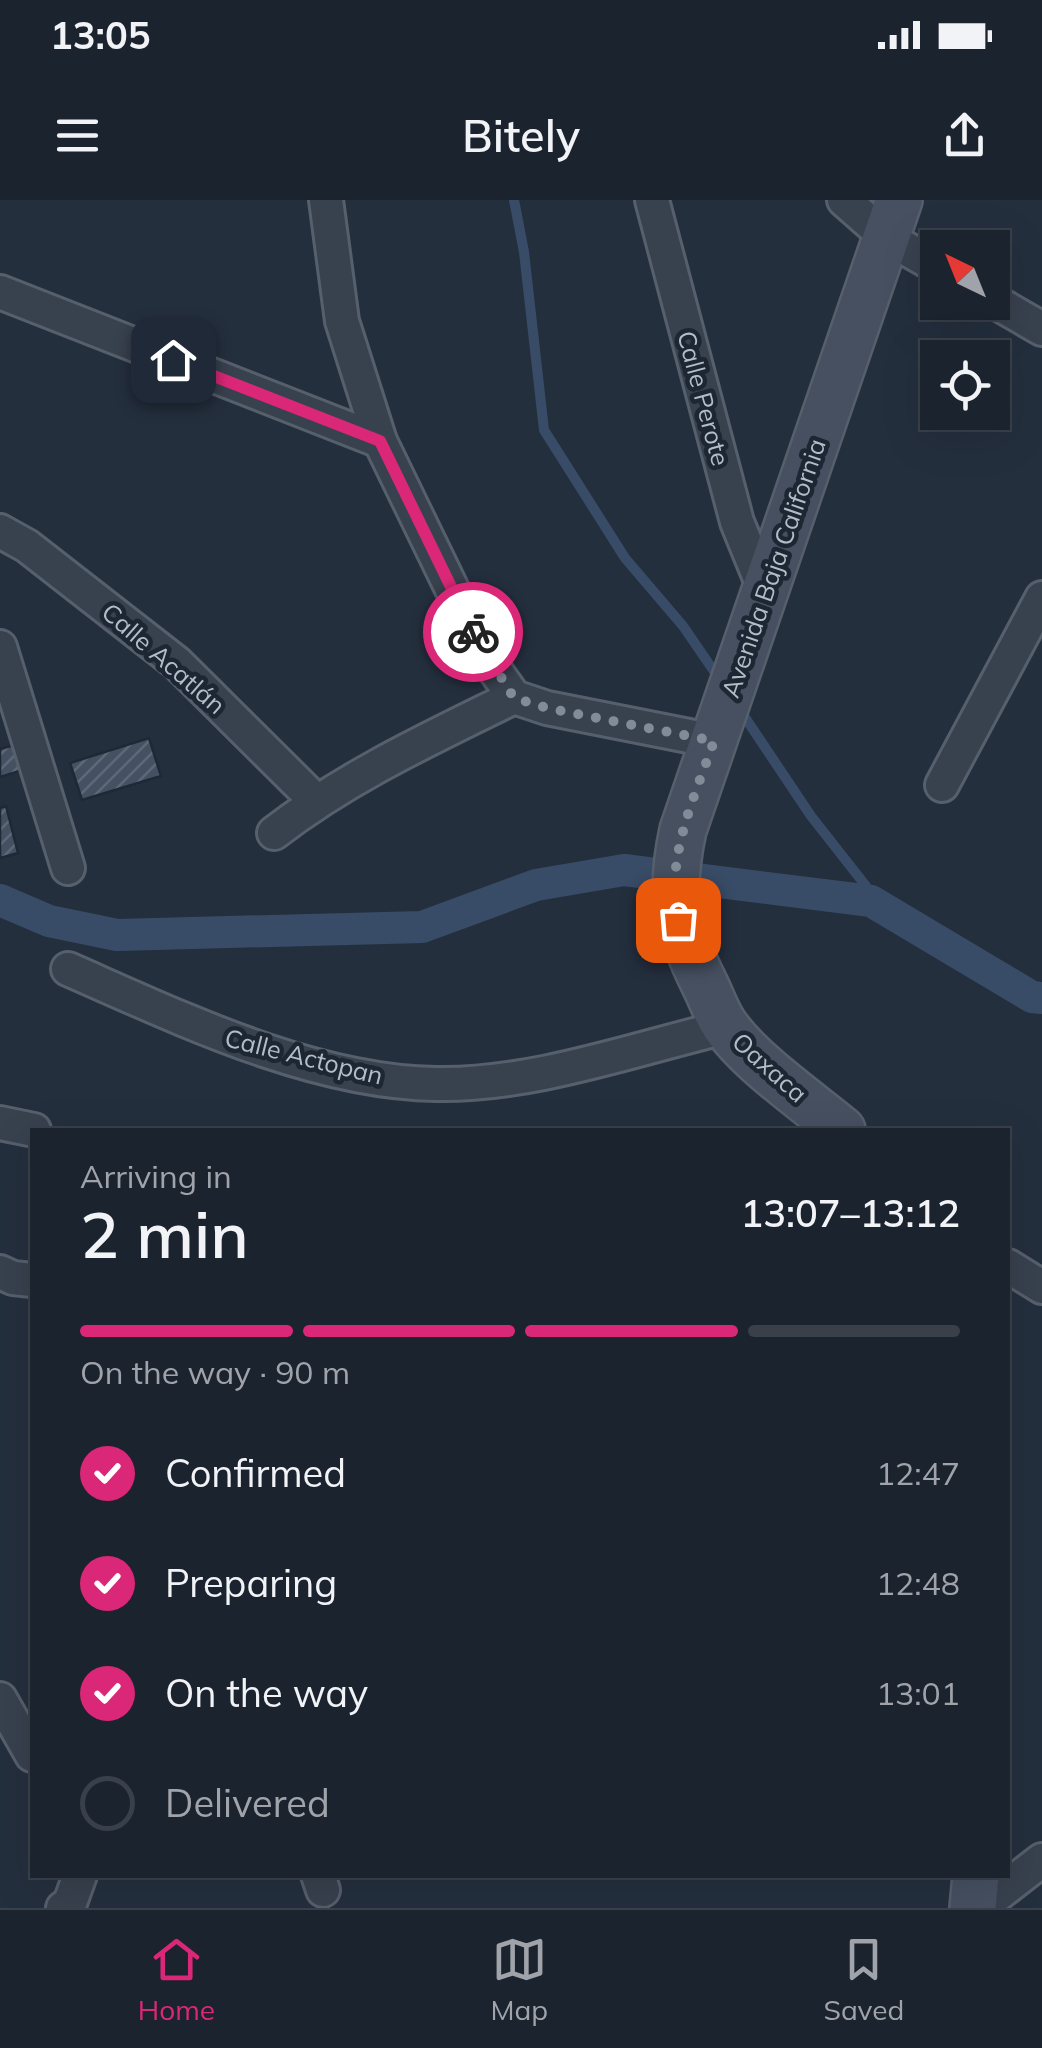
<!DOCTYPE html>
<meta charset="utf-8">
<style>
body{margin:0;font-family:Mulish,sans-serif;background:#242b36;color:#f1f3f6;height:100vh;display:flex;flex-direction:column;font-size:38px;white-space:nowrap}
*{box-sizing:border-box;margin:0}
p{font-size:32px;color:#a0a4aa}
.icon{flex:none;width:55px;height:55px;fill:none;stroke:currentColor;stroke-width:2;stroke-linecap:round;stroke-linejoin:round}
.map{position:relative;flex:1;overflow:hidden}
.drawer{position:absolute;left:30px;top:928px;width:980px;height:750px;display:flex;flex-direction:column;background:#1b232e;border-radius:0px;box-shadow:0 10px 40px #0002,0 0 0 2px #39404a}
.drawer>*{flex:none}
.needle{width:65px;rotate:317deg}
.controls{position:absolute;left:920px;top:30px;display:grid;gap:20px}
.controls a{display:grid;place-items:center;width:90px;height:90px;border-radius:0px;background:#1b232e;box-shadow:0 10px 40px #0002,0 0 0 2px #39404a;font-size:50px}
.pin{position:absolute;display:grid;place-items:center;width:85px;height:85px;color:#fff;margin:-42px;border-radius:20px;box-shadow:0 5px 15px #0006}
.courier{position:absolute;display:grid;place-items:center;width:100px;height:100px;margin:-50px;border:8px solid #db2777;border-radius:50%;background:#fff;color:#222;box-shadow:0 2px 12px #0007}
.headline em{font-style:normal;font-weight:600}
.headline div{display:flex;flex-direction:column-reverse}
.headline{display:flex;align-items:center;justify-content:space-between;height:170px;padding:0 50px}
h1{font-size:65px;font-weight:600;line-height:75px}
.bar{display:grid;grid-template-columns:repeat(4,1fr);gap:15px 10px;align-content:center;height:120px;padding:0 50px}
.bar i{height:12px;border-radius:8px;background:#39404a}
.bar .current{background:#db2777}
.bar p{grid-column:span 4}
ol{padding:0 50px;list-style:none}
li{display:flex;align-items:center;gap:30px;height:110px}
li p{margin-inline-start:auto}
li .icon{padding:10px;border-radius:50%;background:#db2777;color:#fff;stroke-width:4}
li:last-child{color:#a0a4aa}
li i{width:55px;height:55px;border:5px solid #39404a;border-radius:50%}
.status{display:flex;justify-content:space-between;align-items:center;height:70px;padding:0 50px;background:#1b232e;direction:ltr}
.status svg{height:28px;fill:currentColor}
header{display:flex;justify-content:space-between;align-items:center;height:130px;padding:0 50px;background:#1b232e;font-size:45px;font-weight:600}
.dock{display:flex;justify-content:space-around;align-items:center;height:140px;border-top:2px solid #39404a;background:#1b232e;font-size:28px;color:#a0a4aa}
.dock a{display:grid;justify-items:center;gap:5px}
.dock .current{color:#db2777}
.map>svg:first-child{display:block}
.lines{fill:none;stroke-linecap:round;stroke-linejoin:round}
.stream{stroke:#394c67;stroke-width:10}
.canal{stroke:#394c67;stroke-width:32}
.building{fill:url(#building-hatch);stroke:#1f2835;stroke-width:2.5}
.street-casing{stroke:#565f6c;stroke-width:38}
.secondary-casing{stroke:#565f6c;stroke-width:50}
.street{stroke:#38414e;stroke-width:32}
.secondary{stroke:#465061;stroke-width:45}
.done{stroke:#828b98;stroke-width:10;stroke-dasharray:0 18}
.route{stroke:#db2777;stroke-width:12}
.labels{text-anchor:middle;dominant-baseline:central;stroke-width:9;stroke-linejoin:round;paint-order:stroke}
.street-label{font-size:25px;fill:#b4bcc9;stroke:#1d2633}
</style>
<div class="status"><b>13:05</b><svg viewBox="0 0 49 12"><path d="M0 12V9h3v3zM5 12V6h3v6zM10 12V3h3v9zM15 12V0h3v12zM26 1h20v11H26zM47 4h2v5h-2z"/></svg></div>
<header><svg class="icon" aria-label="menu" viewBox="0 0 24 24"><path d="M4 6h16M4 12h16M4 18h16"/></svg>Bitely<svg class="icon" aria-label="share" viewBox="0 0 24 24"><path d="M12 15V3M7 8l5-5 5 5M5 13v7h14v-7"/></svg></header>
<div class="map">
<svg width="1042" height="1708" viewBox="0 0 1042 1708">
<defs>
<pattern id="building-hatch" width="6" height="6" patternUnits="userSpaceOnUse" patternTransform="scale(2.5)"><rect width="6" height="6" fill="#455162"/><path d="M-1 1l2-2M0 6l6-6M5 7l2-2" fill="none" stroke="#5d6877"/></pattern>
</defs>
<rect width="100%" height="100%" fill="#242f3e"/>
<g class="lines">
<g class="stream">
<path d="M 514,0 L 524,52 L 544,230 L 625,358 L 683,426 L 720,480"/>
<path d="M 738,507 L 811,616 L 884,709"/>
</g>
<path class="canal" d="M 0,700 L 49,721 L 117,735 L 422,727 L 536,685 L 624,670 L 871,701 L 1032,797 L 1042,798"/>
</g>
<g class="building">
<path d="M 149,538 L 161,576 L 82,600 L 70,563 Z"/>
<path d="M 18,544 L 26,569 L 0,577 L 0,549 Z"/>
<path d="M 6,606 L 18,653 L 0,658 L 0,608 Z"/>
</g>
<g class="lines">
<defs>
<g id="street">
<path d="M 326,0 L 342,121 L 380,241 L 483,453 L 514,497 L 547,508 L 714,541"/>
<path d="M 652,0 L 737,322 L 766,393"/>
<path d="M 844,0 L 886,37 L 938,67"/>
<path d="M 0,92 L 380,241"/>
<path d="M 992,100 L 1042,129"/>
<path d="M 0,331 L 27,346 L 177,463 L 316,601"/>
<path d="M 0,447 L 68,668"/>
<path d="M 942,585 L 1042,398"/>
<path d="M 274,633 C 348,576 431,538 514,497"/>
<path d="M 68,769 C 180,818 311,882 436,884 C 531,886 634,849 726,827"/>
<path d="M 0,923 L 34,930"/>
<path d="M 1008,1066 L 1042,1087"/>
<path d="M 0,1072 L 13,1078 L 32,1080"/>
<path d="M 0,1499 L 32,1555"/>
<path d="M 318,1675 L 323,1690"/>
<path d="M 63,1708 L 70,1703 L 80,1675"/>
<path d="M 980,1708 L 1042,1660"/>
</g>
<g id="secondary">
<path d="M 842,930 C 807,901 752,863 726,827 C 717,815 712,799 705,785 C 676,727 669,694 683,630 L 899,0"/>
<path d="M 973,1708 L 976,1675"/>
</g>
</defs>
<use href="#street" class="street-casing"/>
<use href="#secondary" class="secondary-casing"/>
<use href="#street" class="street"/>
<use href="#secondary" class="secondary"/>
</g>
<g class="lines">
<path class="done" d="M 473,432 L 514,498 L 547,508 L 714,541 C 694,599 665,658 678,720"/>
<path class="route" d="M 173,160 L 380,241 L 473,432"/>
</g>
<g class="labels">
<g class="street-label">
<text transform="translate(704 198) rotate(75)">Calle Perote</text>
<text transform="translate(773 368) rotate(-71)">Avenida Baja California</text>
<text transform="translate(164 458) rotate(41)">Calle Acatlán</text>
<text transform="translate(304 856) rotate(14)">Calle Actopan</text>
<text transform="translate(770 867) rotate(42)">Oaxaca</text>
</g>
</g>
</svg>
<div class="controls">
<a><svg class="needle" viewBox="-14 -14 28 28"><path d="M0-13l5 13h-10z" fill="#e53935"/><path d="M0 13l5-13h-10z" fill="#a0a4aa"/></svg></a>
<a><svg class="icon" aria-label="locate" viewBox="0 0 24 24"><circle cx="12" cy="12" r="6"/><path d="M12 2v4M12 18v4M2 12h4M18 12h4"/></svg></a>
</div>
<div class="pin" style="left:678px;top:720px;background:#ea580c"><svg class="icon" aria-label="bag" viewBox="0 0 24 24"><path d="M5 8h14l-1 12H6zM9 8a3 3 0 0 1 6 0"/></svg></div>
<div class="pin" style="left:173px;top:160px;background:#1f2937"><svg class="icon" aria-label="home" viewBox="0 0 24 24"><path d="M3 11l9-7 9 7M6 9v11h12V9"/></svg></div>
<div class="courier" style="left:473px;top:432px"><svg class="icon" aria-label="bike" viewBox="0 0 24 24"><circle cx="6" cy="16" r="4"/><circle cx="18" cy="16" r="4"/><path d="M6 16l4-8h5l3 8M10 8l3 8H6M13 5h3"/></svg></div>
<section class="drawer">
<div class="headline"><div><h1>2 min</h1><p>Arriving in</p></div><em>13:07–13:12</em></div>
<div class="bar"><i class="current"></i><i class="current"></i><i class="current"></i><i></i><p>On the way · 90 m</p></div>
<ol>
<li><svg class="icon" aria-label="check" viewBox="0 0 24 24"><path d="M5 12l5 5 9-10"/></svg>Confirmed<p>12:47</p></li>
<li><svg class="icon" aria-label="check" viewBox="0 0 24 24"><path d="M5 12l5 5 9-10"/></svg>Preparing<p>12:48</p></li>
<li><svg class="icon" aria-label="check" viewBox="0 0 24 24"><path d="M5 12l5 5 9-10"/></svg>On the way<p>13:01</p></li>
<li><i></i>Delivered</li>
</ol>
</section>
</div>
<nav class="dock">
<a class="current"><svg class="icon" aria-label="home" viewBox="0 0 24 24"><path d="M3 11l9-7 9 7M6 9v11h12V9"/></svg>Home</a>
<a><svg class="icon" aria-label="map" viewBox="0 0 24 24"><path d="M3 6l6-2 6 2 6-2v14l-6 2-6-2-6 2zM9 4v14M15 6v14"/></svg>Map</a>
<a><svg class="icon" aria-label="saved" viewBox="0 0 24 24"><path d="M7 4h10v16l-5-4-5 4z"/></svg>Saved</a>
</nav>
